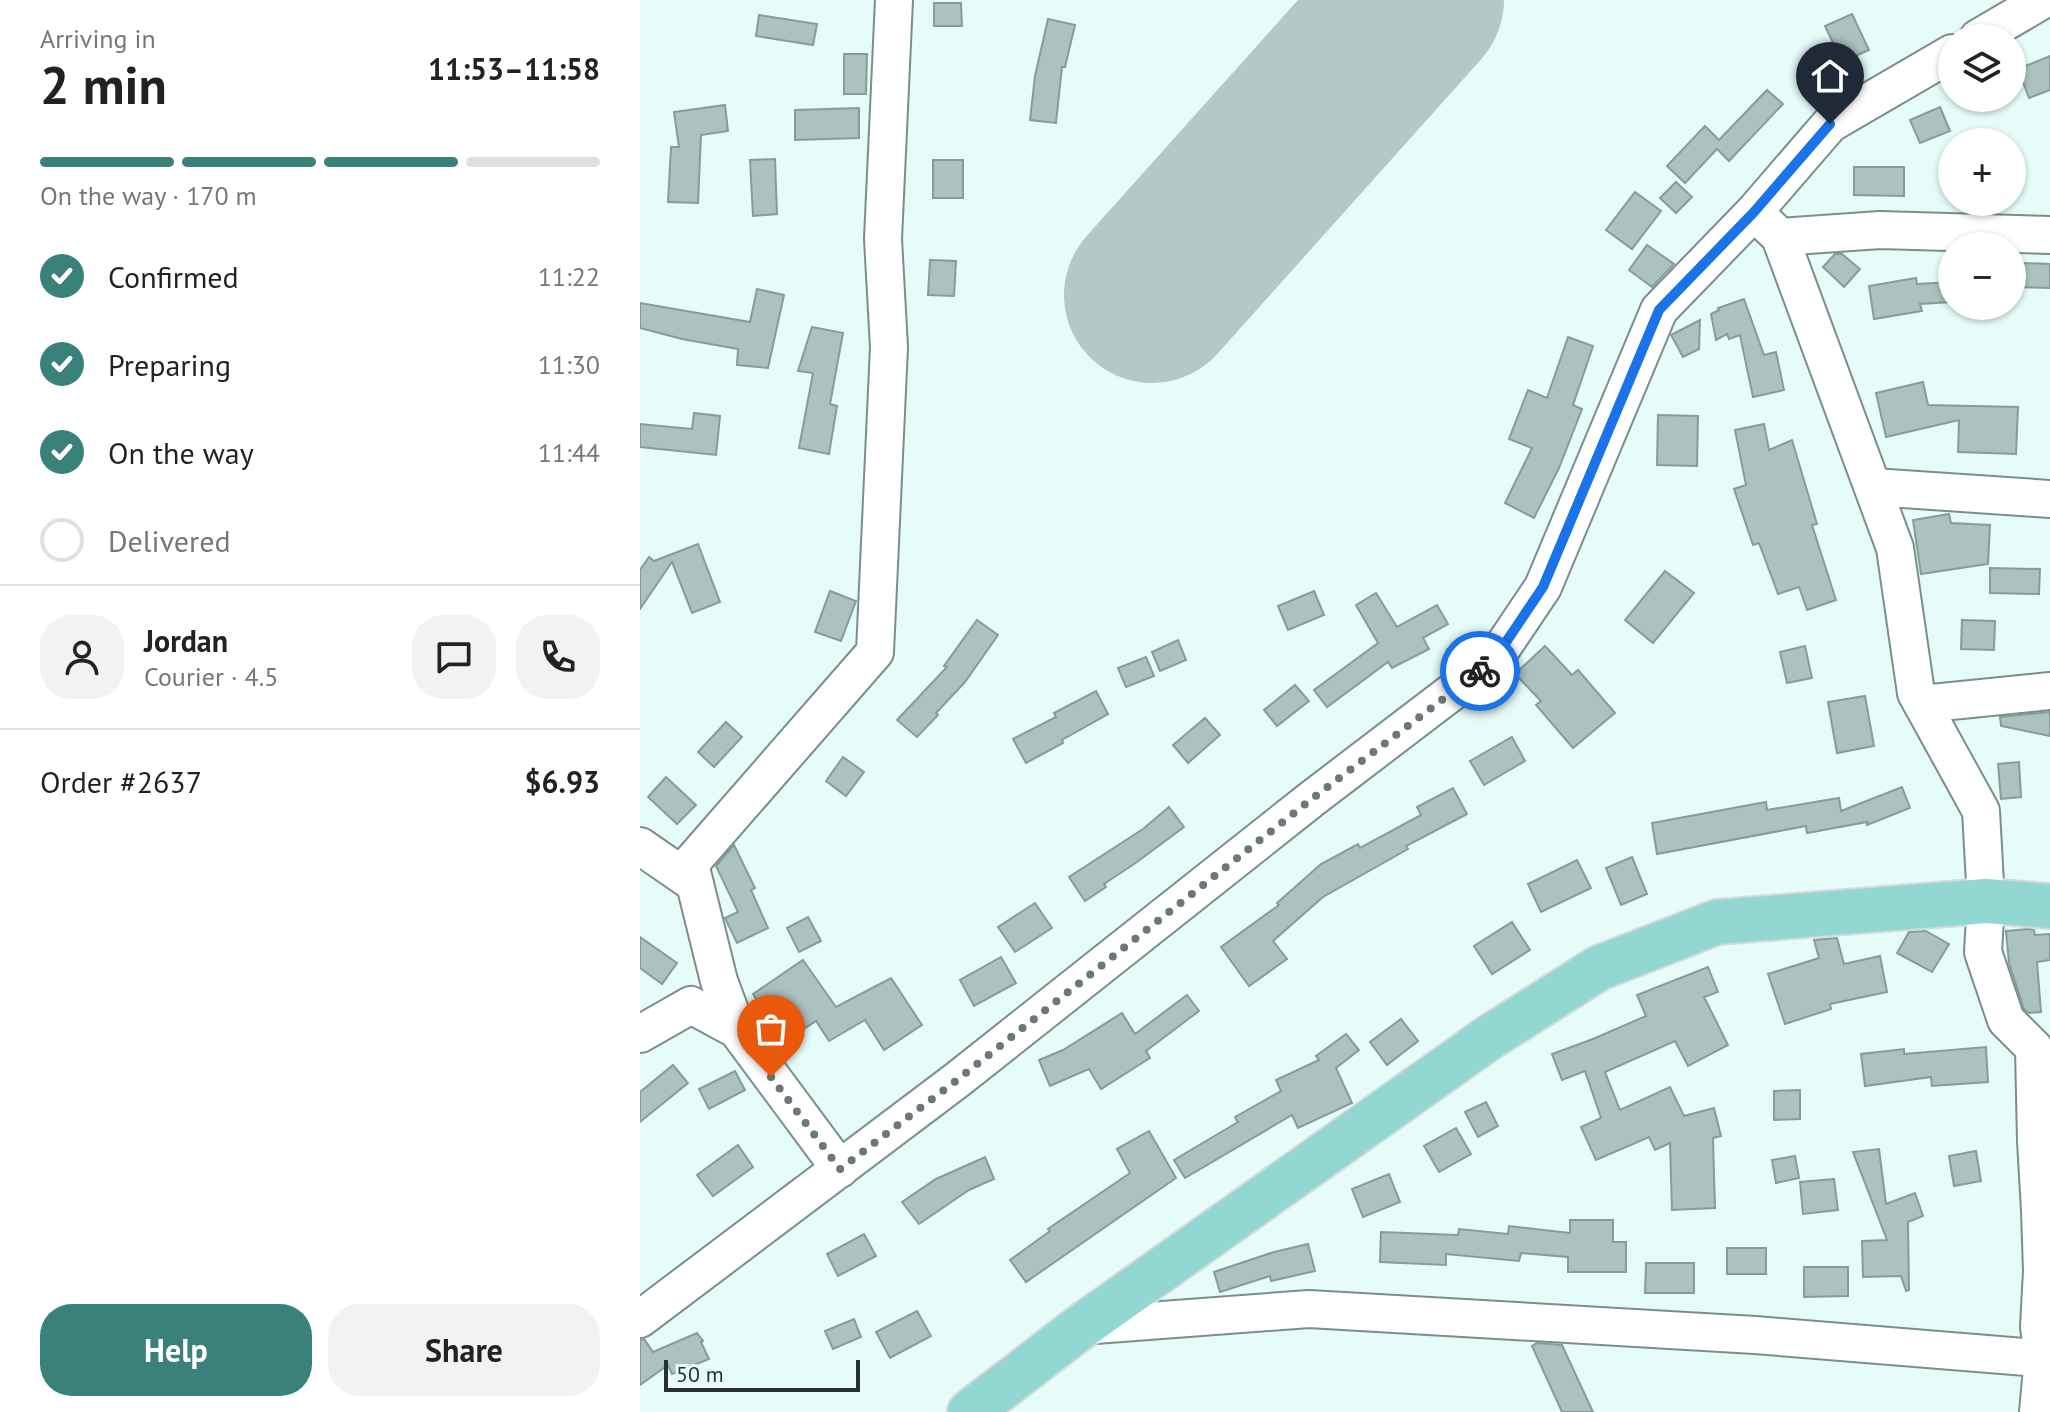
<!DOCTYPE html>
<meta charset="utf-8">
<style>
body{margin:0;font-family:"PT Sans",sans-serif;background:#f2f2f2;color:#222;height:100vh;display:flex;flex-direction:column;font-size:30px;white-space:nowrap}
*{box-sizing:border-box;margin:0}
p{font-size:26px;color:#767676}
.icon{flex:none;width:44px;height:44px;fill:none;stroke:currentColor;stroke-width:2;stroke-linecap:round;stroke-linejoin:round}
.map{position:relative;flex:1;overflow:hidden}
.drawer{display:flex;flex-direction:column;background:#fff;width:640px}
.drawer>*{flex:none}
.buttons{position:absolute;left:1298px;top:24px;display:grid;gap:16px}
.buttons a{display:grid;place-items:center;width:88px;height:88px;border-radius:50%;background:#fff;box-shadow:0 2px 6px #0004;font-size:40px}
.scale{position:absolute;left:24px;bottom:20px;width:196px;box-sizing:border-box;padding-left:8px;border:4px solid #283130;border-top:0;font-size:22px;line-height:28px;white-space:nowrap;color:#283130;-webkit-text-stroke:6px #e5fcf9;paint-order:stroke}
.pin{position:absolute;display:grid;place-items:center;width:68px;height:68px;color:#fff;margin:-82px -34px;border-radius:50% 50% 50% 0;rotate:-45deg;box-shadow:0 0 8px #0007}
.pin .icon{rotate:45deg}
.courier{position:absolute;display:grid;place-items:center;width:80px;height:80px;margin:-40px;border:6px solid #1a73e8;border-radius:50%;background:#fff;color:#222;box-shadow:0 2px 10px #0007}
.headline em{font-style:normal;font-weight:600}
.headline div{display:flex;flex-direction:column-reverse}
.headline{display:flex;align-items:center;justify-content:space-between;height:136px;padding:0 40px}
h1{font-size:52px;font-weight:600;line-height:60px}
.bar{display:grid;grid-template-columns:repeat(4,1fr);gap:12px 8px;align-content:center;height:96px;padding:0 40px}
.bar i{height:10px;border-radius:6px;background:#e0e0e0}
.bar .active{background:#3a817b}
.bar p{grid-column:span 4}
.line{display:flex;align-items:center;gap:20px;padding:0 40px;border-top:2px solid #e0e0e0}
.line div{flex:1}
.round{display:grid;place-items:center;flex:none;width:84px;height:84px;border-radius:32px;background:#f2f2f2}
ol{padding:0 40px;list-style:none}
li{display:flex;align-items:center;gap:24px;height:88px}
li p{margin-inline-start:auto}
li .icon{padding:8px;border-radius:50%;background:#3a817b;color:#fff;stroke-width:4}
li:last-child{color:#767676}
li i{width:44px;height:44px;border:4px solid #e0e0e0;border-radius:50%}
.cta{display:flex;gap:16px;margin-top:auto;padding:16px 40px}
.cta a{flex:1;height:92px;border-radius:32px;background:#3a817b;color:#fff;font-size:32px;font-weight:600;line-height:92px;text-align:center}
.cta a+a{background:#f2f2f2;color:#222}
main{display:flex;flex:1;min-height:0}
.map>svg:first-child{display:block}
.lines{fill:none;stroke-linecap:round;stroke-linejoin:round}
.runway{stroke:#b4c8c6;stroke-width:176}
.building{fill:#acc2c0;stroke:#869c99;stroke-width:2}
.minor-casing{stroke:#7a8f8d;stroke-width:40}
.major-casing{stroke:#d8dada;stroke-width:48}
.minor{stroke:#fff;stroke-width:36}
.major{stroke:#93d7d2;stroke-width:44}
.done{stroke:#6a7876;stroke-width:8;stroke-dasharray:0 14.4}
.route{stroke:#1a73e8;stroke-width:10}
</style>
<main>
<section class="drawer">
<div class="headline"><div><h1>2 min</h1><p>Arriving in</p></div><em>11:53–11:58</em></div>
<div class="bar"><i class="active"></i><i class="active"></i><i class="active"></i><i></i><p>On the way · 170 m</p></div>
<ol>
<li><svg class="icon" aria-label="check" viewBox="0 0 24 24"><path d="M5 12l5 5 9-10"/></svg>Confirmed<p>11:22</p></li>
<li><svg class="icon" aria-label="check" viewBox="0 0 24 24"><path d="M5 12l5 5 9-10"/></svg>Preparing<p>11:30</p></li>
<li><svg class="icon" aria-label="check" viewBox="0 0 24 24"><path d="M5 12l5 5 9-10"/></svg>On the way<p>11:44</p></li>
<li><i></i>Delivered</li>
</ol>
<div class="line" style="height:144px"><a class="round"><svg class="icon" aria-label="person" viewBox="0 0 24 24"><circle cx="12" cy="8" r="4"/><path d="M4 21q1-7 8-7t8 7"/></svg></a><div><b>Jordan</b><p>Courier · 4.5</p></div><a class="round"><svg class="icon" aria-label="chat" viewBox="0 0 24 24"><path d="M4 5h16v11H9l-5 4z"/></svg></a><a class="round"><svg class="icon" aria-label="phone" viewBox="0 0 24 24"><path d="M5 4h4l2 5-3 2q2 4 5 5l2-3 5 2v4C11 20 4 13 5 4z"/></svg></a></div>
<div class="line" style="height:104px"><div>Order #2637</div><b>$6.93</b></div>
<div class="cta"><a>Help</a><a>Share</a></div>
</section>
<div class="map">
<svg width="1410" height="1412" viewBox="0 0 1410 1412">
<rect width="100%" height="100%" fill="#e5fcf9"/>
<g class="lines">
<path class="runway" d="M 512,295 L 776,0"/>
</g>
<g class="building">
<path d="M 294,3 L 321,3 L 322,26 L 294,26 Z"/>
<path d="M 1212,14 L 1229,50 L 1202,62 L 1185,26 Z"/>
<path d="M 119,15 L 177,24 L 173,45 L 116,36 Z"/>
<path d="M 408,19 L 435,25 L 425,67 L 422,67 L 416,123 L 390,120 L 395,76 Z"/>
<path d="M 204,54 L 227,54 L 226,94 L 204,94 Z"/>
<path d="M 1410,56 L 1410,90 L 1389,98 L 1378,69 Z"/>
<path d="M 1127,90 L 1143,104 L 1089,161 L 1077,149 L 1045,183 L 1027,166 L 1065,126 L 1079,140 Z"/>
<path d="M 85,105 L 88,131 L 61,135 L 58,203 L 28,202 L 31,147 L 39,147 L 34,112 Z"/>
<path d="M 1300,107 L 1310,131 L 1280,143 L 1270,120 Z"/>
<path d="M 219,108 L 219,138 L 155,140 L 155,110 Z"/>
<path d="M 135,159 L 137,214 L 113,216 L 110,160 Z"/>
<rect x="293" y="160" width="30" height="38"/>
<path d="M 1214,167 L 1264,167 L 1264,196 L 1214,195 Z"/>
<path d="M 1036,182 L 1052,197 L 1036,213 L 1020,198 Z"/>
<path d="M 995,192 L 1021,211 L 992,249 L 966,230 Z"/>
<path d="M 1007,245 L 1034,264 L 1012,287 L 989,270 Z"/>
<path d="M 1195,254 L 1202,254 L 1220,269 L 1204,287 L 1183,267 Z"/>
<path d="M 290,260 L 316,261 L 314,296 L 288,295 Z"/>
<path d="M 1382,263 L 1410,264 L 1410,288 L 1372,287 L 1372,264 Z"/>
<path d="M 1276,278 L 1277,284 L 1312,282 L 1312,302 L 1280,304 L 1282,311 L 1234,319 L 1229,286 Z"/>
<path d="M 117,289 L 144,295 L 128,368 L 97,365 L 98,349 L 42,339 L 0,328 L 0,303 L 110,322 Z"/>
<path d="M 1104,299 L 1124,355 L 1136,352 L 1144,390 L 1113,397 L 1100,335 L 1089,339 L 1087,334 L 1076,340 L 1071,314 L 1079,310 L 1078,308 Z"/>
<path d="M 1060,320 L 1059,349 L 1043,357 L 1031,335 Z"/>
<path d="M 172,327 L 203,333 L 190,404 L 197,406 L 189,454 L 159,448 L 173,373 L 158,371 Z"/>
<path d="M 928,337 L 953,346 L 933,405 L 942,409 L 919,468 L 894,518 L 865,503 L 892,448 L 869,439 L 888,390 L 907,398 Z"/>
<path d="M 1283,382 L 1288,405 L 1378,407 L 1376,454 L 1318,452 L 1319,420 L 1246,437 L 1236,393 Z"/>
<path d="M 54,413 L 80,416 L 76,455 L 0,447 L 0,424 L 52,429 Z"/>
<path d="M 1018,415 L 1058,416 L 1057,466 L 1017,465 Z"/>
<path d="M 1124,424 L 1129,450 L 1152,440 L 1177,524 L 1172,525 L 1196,600 L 1167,610 L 1159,587 L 1138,594 L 1119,543 L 1113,545 L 1094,489 L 1106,485 L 1095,430 Z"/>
<path d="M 1309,514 L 1311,523 L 1350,525 L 1348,564 L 1281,574 L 1273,520 Z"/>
<path d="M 58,544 L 80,602 L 52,613 L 32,562 L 0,609 L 0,570 L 9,557 L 14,561 Z"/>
<path d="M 1350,568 L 1400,569 L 1399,594 L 1350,593 Z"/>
<path d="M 1025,571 L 1054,593 L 1013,643 L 985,620 Z"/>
<path d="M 190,591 L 216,601 L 201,641 L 175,632 Z"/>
<path d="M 674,591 L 684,615 L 648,630 L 638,606 Z"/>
<path d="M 736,593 L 757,627 L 797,605 L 808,624 L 783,638 L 789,649 L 752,668 L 748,662 L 687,707 L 674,690 L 738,643 L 716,605 Z"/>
<path d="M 337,620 L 358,635 L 325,682 L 296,713 L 298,715 L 277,737 L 257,720 L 307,667 L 304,666 Z"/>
<path d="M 1322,620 L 1355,621 L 1354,650 L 1321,649 Z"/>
<path d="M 538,640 L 546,660 L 520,671 L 512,652 Z"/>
<path d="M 905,646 L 932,675 L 938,670 L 975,713 L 933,748 L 896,705 L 901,701 L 875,674 Z"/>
<path d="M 1165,646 L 1172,678 L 1147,683 L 1140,652 Z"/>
<path d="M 506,657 L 514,676 L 486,687 L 478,668 Z"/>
<path d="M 655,685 L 669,701 L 637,726 L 624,710 Z"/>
<path d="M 456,691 L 468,714 L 422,740 L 423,743 L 386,763 L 373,739 L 416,717 L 414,713 Z"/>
<path d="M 1225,696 L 1234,746 L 1197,753 L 1188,702 Z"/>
<path d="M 1410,712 L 1410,736 L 1361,726 L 1360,717 Z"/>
<path d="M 565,718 L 580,735 L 548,763 L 533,745 Z"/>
<path d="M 86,722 L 102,737 L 74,767 L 58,752 Z"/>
<path d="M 872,737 L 885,761 L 844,785 L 830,761 Z"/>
<path d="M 203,757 L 224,772 L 206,796 L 186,781 Z"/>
<path d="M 1379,762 L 1381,797 L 1361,799 L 1358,764 Z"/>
<path d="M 26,777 L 56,805 L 37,824 L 8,797 Z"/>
<path d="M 1262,787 L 1270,808 L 1227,825 L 1227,822 L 1167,833 L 1166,826 L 1017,854 L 1012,823 L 1126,802 L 1127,810 L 1199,798 L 1201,811 Z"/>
<path d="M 813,788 L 827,814 L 766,846 L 768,849 L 683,897 L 633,941 L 647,959 L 609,986 L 581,947 L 639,905 L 637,903 L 681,864 L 718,844 L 720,848 L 781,815 L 777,807 Z"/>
<path d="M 529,807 L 544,827 L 497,862 L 464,884 L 466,887 L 445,901 L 429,877 L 503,829 Z"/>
<path d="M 94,845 L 115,888 L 111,890 L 128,928 L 97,943 L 85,918 L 98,912 L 76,866 Z"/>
<path d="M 992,857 L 1007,894 L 981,905 L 966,868 Z"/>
<path d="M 937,860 L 951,888 L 901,912 L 888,884 Z"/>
<path d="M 395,903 L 412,928 L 375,952 L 358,927 Z"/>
<path d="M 168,917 L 181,941 L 159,952 L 147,928 Z"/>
<path d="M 872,922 L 890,950 L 852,974 L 834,946 Z"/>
<path d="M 1389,929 L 1394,930 L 1395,935 L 1410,934 L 1410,960 L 1397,962 L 1401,1012 L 1389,1013 L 1384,1009 L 1369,963 L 1366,931 Z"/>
<path d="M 1286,931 L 1309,944 L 1292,972 L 1257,953 L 1269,932 Z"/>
<path d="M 0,937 L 37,963 L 22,984 L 0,968 Z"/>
<path d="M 1197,938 L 1204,964 L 1240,956 L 1247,992 L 1190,1004 L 1191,1009 L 1145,1024 L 1128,974 L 1179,958 L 1174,940 Z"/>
<path d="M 361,957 L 376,983 L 334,1006 L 320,980 Z"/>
<path d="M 163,960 L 196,1007 L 251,978 L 282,1025 L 244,1050 L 225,1020 L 189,1041 L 176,1021 L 144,1042 L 113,994 Z"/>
<path d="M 1068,967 L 1078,992 L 1064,997 L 1088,1045 L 1048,1066 L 1035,1041 L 965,1072 L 980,1110 L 1030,1087 L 1044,1116 L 1074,1108 L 1081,1136 L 1073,1138 L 1075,1208 L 1032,1210 L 1030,1143 L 1015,1150 L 1009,1137 L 956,1160 L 941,1127 L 961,1118 L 945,1071 L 922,1080 L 912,1054 L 953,1039 L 1006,1016 L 997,995 Z"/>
<path d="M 547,995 L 559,1011 L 506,1051 L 510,1058 L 461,1089 L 449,1069 L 410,1086 L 399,1060 L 423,1050 L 482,1013 L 495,1034 Z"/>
<path d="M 761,1019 L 778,1041 L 747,1065 L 730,1042 Z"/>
<path d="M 706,1034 L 719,1050 L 696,1068 L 712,1103 L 658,1128 L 652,1115 L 545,1178 L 534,1160 L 598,1122 L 595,1117 L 641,1091 L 636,1080 L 679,1060 L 676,1056 Z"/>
<path d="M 1346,1047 L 1348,1082 L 1292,1086 L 1291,1077 L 1225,1086 L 1221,1054 L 1264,1049 L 1264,1054 Z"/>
<path d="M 33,1065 L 48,1083 L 0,1122 L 0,1092 Z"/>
<path d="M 95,1071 L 105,1090 L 69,1109 L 59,1089 Z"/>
<path d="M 1160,1090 L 1160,1119 L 1134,1120 L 1134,1091 Z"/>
<path d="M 846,1102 L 858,1126 L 838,1137 L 825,1112 Z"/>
<path d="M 816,1128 L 831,1154 L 799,1172 L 784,1146 Z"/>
<path d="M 509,1131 L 536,1178 L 386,1282 L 370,1260 L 410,1231 L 408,1229 L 490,1173 L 477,1149 Z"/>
<path d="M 98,1145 L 113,1167 L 73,1196 L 57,1175 Z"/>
<path d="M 1239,1149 L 1246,1204 L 1275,1193 L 1283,1216 L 1268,1222 L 1269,1290 L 1266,1291 L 1261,1276 L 1223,1277 L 1222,1241 L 1247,1240 L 1213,1152 Z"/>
<path d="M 1336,1151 L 1341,1181 L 1314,1186 L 1309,1156 Z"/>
<path d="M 1155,1156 L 1159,1178 L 1136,1183 L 1132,1160 Z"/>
<path d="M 345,1157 L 354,1179 L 329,1190 L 279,1224 L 262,1202 L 296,1179 Z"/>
<path d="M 749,1174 L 760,1202 L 723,1217 L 712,1189 Z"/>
<path d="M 1194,1179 L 1198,1210 L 1163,1214 L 1160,1182 Z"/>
<path d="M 930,1220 L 973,1220 L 973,1242 L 986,1242 L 986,1272 L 928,1272 L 928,1257 L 881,1253 L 879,1261 L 806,1254 L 806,1265 L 740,1262 L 741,1232 L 818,1235 L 819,1229 L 868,1234 L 869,1226 L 930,1233 Z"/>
<path d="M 224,1234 L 236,1256 L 198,1276 L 187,1254 Z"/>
<path d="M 668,1244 L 675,1271 L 631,1281 L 630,1276 L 580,1292 L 574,1272 L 634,1252 Z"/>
<rect x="1087" y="1248" width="39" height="26"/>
<path d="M 1006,1263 L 1054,1263 L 1054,1293 L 1005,1293 Z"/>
<path d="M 1164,1267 L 1208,1267 L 1208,1296 L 1164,1297 Z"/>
<path d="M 277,1311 L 291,1336 L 250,1358 L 236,1332 Z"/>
<path d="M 214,1319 L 221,1337 L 193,1349 L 185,1331 Z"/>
<path d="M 57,1333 L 63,1341 L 61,1342 L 69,1359 L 32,1374 L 28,1365 L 0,1385 L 0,1340 L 4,1339 L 13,1352 Z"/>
<path d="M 897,1343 L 922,1345 L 953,1412 L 922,1412 L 892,1346 Z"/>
</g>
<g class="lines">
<defs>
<g id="minor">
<path d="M 1338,38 L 1403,0"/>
<path d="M 1114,212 L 1140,237 L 1255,548 L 1276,693 L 1341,811 L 1346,901 L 1343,952 L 1366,1020 L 1394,1048 L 1396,1141 L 1400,1210 L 1402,1271 L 1399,1327 L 1403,1358 L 1398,1412"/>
<path d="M 1140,237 L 1240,230 L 1410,235"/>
<path d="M 1233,487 L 1410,499"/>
<path d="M 1282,704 L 1410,691"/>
<path d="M 0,846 L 55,884"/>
<path d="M 97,1030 L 79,981 L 50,864 L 235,652 L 249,347 L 243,239 L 254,0"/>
<path d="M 0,1034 L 51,1005 L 97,1030 L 200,1169"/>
<path d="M 0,1319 L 317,1080 L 673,798 L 854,660 L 903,587 L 1019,310 L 1114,212 L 1190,124 L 1312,53"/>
<path d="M 442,1326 L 669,1309 L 1115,1335 L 1410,1359"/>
</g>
<path id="major" d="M 330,1412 L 442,1326 L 850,1037 L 959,968 L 1077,922 L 1346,901 L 1410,906"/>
</defs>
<use href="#minor" class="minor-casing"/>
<use href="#major" class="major-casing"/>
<use href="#minor" class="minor"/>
<use href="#major" class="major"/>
</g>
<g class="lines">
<path class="done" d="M 131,1077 L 200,1169 L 317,1080 L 673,798 L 840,671"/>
<path class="route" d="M 840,671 L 854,660 L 903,587 L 1019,310 L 1114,212 L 1190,124"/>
</g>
</svg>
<div class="buttons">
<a><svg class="icon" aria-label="layers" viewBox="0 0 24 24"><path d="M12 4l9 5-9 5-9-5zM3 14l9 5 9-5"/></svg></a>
<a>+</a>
<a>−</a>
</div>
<div class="scale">50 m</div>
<div class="pin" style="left:131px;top:1077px;background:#ea580c"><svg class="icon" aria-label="bag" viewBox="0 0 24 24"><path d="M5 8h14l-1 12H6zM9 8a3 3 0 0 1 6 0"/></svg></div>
<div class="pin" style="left:1190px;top:124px;background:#1f2937"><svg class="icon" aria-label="home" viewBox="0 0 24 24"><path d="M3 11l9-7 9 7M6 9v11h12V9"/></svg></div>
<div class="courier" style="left:840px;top:671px"><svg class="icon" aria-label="bike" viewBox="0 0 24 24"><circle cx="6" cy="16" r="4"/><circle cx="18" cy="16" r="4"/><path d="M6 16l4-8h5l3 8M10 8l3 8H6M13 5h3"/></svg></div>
</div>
</main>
